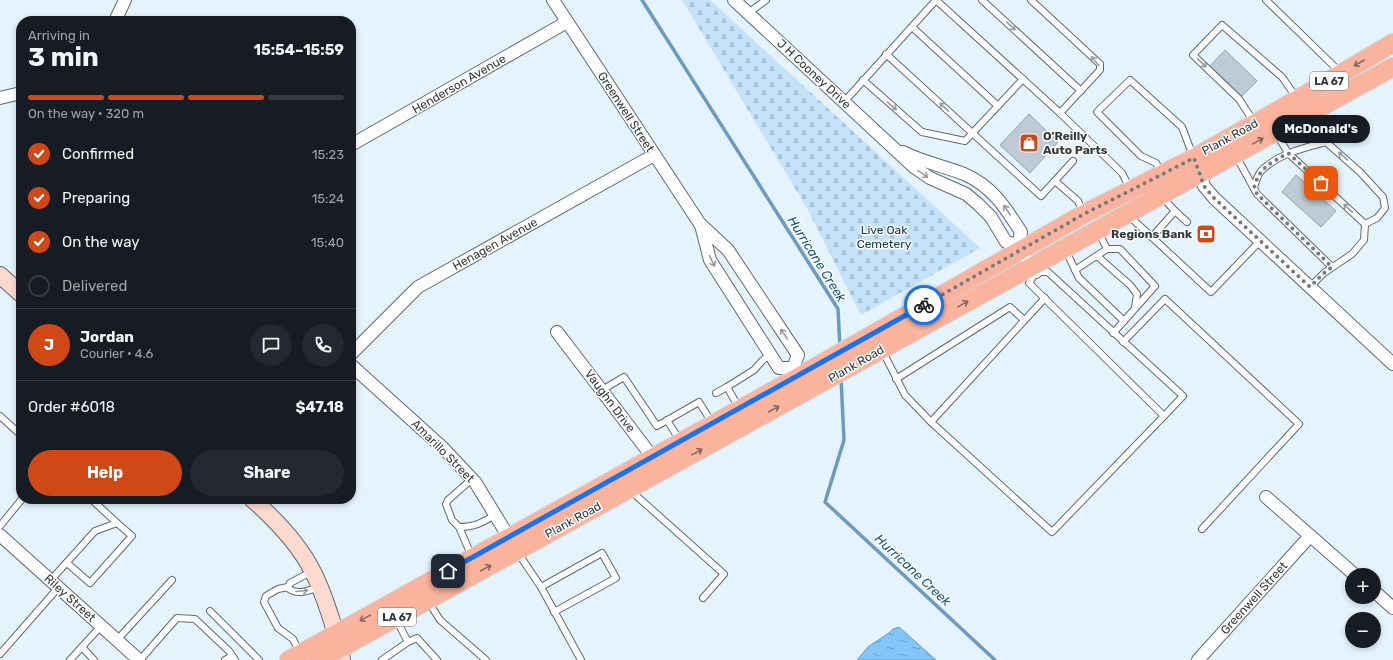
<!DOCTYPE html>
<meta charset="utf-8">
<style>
body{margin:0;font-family:Rubik,sans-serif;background:#242831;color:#f1f3f6;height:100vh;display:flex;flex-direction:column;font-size:15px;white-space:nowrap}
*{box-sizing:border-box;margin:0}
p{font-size:13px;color:#9ea1a6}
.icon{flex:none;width:22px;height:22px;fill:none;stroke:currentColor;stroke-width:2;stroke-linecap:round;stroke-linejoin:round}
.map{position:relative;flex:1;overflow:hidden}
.drawer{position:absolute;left:16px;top:16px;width:340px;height:488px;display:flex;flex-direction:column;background:#171b24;border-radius:16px;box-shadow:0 2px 6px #0003}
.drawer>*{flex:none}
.fabs{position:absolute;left:1345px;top:568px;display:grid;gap:8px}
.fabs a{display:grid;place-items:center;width:36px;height:36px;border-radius:50%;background:#171b24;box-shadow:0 2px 6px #0003;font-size:20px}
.pin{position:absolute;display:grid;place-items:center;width:34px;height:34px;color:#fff;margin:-17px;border-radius:8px;box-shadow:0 2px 6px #0006}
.courier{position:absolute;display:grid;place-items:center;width:40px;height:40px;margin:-20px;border:3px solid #1a73e8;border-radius:50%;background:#fff;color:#222;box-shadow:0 1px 5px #0007}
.bubble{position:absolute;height:28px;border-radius:14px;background:#171b24;box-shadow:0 2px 6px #0003;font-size:13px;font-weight:700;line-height:28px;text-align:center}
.head em{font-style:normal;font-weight:700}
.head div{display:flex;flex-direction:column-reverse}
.head{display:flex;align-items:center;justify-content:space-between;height:68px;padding:0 12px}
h1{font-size:26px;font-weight:700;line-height:30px}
.bar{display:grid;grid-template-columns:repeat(4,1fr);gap:6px 4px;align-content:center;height:48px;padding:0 12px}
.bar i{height:5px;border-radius:3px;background:#363941}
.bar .active{background:#cf4816}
.bar p{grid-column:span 4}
.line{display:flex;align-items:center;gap:10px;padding:0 12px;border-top:1px solid #363941}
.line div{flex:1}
.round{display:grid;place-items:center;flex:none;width:42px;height:42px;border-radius:21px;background:#242831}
ol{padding:0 12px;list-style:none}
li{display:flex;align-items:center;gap:12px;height:44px}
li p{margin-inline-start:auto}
li .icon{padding:4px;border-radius:50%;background:#cf4816;color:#fff;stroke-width:4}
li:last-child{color:#9ea1a6}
li i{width:22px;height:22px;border:2px solid #363941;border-radius:50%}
.button{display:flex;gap:8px;margin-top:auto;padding:8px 12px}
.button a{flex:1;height:46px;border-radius:24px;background:#cf4816;color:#fff;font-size:16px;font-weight:700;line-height:46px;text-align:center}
.button a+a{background:#242831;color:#f1f3f6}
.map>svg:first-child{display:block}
.cemetery{fill:url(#cemetery-stones)}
.water{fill:url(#water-ripples);stroke:#6b9bc0}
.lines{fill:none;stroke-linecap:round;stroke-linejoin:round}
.stream{stroke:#6b9bc0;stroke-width:3.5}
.building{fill:#becbd5;stroke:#96a3ad}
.lane-casing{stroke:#5f6b74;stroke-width:8}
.street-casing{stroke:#5f6b74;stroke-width:14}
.secondary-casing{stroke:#5f6b74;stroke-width:18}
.primary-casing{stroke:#d3d4d5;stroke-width:20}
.lane{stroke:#fff;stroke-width:6}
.street{stroke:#fff;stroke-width:12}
.secondary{stroke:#fdd9ce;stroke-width:16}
.primary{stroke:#fab39c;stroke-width:18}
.oneway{stroke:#9a9c9e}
.oneway2{stroke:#846a64}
.done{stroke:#737b81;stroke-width:4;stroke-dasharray:0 7.2}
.route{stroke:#1a73e8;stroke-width:5}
.labels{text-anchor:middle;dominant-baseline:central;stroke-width:3;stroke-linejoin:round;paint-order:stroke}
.shield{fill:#fff;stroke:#727578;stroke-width:1}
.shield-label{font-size:11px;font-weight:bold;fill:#353a3e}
.street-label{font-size:12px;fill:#353a3e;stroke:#fff}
.poi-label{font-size:12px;font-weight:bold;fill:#353a3e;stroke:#fff;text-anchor:start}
.park-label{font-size:12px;fill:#0f354d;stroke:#fff}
.water-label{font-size:13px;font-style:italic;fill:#175881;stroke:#fff}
</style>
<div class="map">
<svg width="1393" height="660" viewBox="0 0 1393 660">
<defs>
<pattern id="cemetery-stones" width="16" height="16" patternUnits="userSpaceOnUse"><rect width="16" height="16" fill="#c4e3fb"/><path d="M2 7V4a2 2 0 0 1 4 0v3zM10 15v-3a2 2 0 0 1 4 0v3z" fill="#a9c4d8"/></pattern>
<pattern id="water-ripples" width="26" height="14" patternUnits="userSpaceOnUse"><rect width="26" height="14" fill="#82c5f7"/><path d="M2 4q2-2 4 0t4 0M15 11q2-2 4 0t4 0" fill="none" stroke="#6ba1c9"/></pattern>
</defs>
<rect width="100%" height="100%" fill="#e5f3fd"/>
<path class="cemetery" d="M 682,0 L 710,0 L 980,248 L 861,315 L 808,210 Z"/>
<path class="water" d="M 899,627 L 936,660 L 857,660 L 869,646 L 889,633 L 893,629 Z"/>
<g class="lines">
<g class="stream">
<path d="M 642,0 L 838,309 L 840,348"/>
<path d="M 841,378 L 844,440 L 825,502 L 995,660"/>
</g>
</g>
<g class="building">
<path d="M 1225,50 L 1257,81 L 1242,96 L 1210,66 Z"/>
<path d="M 1029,114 L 1058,142 L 1030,173 L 1000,145 Z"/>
<path d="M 1296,175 L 1336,211 L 1321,227 L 1282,192 Z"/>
</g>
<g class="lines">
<defs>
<g id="lane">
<path d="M 982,0 L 1081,91"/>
<path d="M 1031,0 L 1100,64 L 1100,70 L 1060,113 L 1122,173 L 1130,189"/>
<path d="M 1266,0 L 1341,73"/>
<path d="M 748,13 L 766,0"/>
<path d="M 912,27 L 998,106"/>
<path d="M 886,54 L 1041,196 L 1073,161"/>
<path d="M 863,80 L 922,132 L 965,141 L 1023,79"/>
<path d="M 844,102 L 936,0 L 1060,113"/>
<path d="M 1254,122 L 1239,99 L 1193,55 L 1222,25 L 1282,77 L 1296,97"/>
<path d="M 1276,133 L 1288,153 L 1365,224 L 1364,240 L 1352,254 L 1324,273 L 1310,287"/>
<path d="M 1236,156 L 1257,194 L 1332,267"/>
<path d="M 1161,172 L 1156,163 L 1141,156 L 1097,112 L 1130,80 L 1182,127 L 1193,156"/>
<path d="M 1055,181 L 1078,201 L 1083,212"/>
<path d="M 1254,188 C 1256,182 1257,174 1263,169 C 1281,153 1304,148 1326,142 L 1360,172 L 1383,197 L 1385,208 L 1377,218 L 1365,224"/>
<path d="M 1175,211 L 1187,222"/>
<path d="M 1128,215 L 1211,292 L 1260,241"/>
<path d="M 1152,237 L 1175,211 L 1162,197"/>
<path d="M 1065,249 L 1079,278 L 1124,321 L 1113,333"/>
<path d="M 1107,249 L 1120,249 L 1155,286 L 1124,321"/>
<path d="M 1097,256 L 1130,285 L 1137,294 L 1135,308"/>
<path d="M 1075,270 L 1107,249 L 1098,231"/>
<path d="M 1036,272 L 1048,272 L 1183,396 L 1164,416 L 1029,283 Z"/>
<path d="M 1123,342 L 1165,299 L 1299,424 L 1202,529"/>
<path d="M 882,350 L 905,395 L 931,422 L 1045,298"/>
<path d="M 896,379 L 1010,307 L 1024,320"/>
<path d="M 602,390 L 624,377 L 657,426 L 699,402 L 712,423"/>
<path d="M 716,393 L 727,387"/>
<path d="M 739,408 L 727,387 L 754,370 L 762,361 L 770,354"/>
<path d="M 0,416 L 21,435"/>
<path d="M 667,420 L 680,441"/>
<path d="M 931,422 L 1052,532 L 1164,416"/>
<path d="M 472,479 L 448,500 L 446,504 L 452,520 L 459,527 C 474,527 482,523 495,515"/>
<path d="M 631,491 L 724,574 L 703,598"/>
<path d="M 0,526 L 22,499"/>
<path d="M 459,527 L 472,557"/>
<path d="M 518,553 L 541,587 L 581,660"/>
<path d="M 67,563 L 90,583 L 132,536 L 117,523"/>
<path d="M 311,572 L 290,583 L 288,588 C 297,596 310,590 320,587"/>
<path d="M 50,581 L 95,531 L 117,523 L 91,499"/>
<path d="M 288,587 L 278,589 L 266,596 L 264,602 L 278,628 L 293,639 L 299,651"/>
<path d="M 541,587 L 602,553 L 616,578 L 554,612"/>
<path d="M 428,601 L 440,620 L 486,660"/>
<path d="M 210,611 L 259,660"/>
<path d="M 396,619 L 408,642"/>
<path d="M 117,640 L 172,580"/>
<path d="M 82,647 L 94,660"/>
<path d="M 0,654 L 58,588"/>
<path d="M 70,660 L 101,626"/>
<path d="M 140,660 L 177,618 L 195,619 L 229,651 L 235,660"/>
<path d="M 225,660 L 232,656"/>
<path d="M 382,660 L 408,642 L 417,638 L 437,660"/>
</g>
<g id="street">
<path d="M 553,0 L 700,224 L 728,250 L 798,355 L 793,368"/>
<path d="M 734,0 L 914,167 L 930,178 L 966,194 L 978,204 L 991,217 L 1006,242 L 1018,245 L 1036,272"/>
<path d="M 115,21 L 125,0"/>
<path d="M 0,98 L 21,93"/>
<path d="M 351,145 L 567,22"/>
<path d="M 903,152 C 922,162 944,166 964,174 C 992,186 1005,207 1021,232 L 1018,245"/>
<path d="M 1198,168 L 1204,186 L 1214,198 L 1393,364"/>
<path d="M 701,225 L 710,260 L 779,368 L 793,368"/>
<path d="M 557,332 L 657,463"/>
<path d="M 351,354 L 418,287 L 654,155"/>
<path d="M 351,365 L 443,448 L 475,482 L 513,544"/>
<path d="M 1266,497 L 1355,575"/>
<path d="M 0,535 L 139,660"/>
<path d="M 1374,591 L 1393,608"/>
<path d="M 1198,660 L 1310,536"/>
</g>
<g id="secondary">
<path d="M 0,275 L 21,294"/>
<path d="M 252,499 C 276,520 299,544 313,572 C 321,587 326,603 331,618 C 335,632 340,646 342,660"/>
</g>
<g id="primary">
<path d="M 289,660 L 798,377 L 1084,214 L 1194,158 L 1298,99 L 1393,43"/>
<path d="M 319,660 L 1393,67"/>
</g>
</defs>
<use href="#lane" class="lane-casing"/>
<use href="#street" class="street-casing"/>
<use href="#secondary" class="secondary-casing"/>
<use href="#primary" class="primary-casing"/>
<use href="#lane" class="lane"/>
<use href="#street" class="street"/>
<use href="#secondary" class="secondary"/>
<use href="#primary" class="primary"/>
</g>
<defs><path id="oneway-shaft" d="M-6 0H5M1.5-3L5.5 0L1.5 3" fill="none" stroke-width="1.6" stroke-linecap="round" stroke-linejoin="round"/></defs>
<g class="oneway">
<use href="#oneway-shaft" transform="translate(1011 26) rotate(43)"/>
<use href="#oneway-shaft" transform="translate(1095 61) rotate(-132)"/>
<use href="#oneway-shaft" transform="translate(1202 63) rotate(44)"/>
<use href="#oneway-shaft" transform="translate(892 106) rotate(41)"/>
<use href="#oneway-shaft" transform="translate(944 107) rotate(-137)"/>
<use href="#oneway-shaft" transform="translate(1343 156) rotate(-139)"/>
<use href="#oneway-shaft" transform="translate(923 174) rotate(35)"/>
<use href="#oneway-shaft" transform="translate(1348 208) rotate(-137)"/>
<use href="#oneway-shaft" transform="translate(1007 210) rotate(-123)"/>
<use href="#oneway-shaft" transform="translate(712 261) rotate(65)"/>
<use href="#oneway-shaft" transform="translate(784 334) rotate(-124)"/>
<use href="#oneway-shaft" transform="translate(302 591) rotate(-5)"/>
</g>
<g class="oneway2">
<use href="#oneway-shaft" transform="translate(1359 63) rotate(150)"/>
<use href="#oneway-shaft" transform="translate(1258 141) rotate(-29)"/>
<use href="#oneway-shaft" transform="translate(963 304) rotate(-29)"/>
<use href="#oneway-shaft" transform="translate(774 409) rotate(-28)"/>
<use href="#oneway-shaft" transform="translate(697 452) rotate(-29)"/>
<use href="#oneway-shaft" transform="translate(486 568) rotate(-28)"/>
<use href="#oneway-shaft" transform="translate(365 618) rotate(151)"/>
</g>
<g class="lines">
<path class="done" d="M 924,305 L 1084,214 L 1194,158 L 1204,186 L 1214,198 L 1310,287 L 1324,273 L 1332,267 L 1257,194 L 1254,188 C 1260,166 1270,164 1288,153 L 1321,183"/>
<path class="route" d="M 448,571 L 924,305"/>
</g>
<defs>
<symbol id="shop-square" viewBox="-11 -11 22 22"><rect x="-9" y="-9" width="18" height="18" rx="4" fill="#cf4816" stroke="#fff"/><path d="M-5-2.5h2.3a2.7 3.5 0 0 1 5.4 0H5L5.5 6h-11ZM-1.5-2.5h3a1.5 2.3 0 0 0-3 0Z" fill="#fff"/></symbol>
<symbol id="bank-square" viewBox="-11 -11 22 22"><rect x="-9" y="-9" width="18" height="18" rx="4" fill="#cf4816" stroke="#fff"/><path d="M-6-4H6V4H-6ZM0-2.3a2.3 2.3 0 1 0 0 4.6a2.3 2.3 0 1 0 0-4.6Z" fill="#fff"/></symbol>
</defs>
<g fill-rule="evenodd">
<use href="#shop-square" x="1018" y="132" width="22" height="22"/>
<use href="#bank-square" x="1195" y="223" width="22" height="22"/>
</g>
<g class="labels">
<g class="shield">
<rect x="1310" y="72" width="38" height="18" rx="3"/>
<rect x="378" y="608" width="38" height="18" rx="3"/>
</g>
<g class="shield-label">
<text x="1329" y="81">LA 67</text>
<text x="397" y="617">LA 67</text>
</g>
<g class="street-label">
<text transform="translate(814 74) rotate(43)">J H Cooney Drive</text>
<text transform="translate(459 84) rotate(-30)">Henderson Avenue</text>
<text transform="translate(626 112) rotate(57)">Greenwell Street</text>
<text transform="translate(1230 137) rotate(-29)">Plank Road</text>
<text transform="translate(495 244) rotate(-29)">Henagen Avenue</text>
<text transform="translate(856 364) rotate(-30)">Plank Road</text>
<text transform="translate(610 401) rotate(53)">Vaughn Drive</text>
<text transform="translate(443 451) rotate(45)">Amarillo Street</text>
<text transform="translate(573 520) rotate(-29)">Plank Road</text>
<text transform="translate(70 598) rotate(42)">Riley Street</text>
<text transform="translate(1254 598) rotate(-48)">Greenwell Street</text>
</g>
<g class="poi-label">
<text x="1043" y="136">O'Reilly<tspan x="1043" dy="14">Auto Parts</tspan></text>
<text x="1192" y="234" text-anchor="end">Regions Bank</text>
</g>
<g class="park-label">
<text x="884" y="230">Live Oak<tspan x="884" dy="14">Cemetery</tspan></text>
</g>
<g class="water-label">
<text transform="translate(817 259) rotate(58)">Hurricane Creek</text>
<text transform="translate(913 570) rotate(43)">Hurricane Creek</text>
</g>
</g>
</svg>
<div class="fabs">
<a>+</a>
<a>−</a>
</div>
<div class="pin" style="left:1321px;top:183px;background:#ea580c"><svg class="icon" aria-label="bag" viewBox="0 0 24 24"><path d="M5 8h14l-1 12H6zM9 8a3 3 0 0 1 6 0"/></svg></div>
<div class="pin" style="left:448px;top:571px;background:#1f2937"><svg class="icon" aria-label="home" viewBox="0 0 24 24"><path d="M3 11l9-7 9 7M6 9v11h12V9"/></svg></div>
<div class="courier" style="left:924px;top:305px"><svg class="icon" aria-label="bike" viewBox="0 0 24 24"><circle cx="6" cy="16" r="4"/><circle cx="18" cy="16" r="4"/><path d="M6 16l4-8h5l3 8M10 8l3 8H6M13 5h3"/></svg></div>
<div class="bubble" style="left:1272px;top:115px;width:98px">McDonald's</div>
<section class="drawer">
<div class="head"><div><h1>3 min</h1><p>Arriving in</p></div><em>15:54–15:59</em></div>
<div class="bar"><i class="active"></i><i class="active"></i><i class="active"></i><i></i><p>On the way · 320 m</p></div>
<ol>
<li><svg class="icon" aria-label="check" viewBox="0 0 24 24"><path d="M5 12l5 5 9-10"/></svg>Confirmed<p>15:23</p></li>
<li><svg class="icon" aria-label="check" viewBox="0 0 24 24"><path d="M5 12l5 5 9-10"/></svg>Preparing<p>15:24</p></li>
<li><svg class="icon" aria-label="check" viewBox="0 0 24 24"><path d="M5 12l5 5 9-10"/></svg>On the way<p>15:40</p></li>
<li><i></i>Delivered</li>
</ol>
<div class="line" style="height:72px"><b class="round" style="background:#cf4816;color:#fff">J</b><div><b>Jordan</b><p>Courier · 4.6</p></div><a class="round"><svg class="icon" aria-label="chat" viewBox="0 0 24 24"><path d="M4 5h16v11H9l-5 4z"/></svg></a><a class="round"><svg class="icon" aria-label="phone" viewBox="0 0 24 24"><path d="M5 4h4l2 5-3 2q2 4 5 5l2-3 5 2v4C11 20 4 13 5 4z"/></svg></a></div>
<div class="line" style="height:52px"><div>Order #6018</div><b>$47.18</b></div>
<div class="button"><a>Help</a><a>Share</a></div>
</section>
</div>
